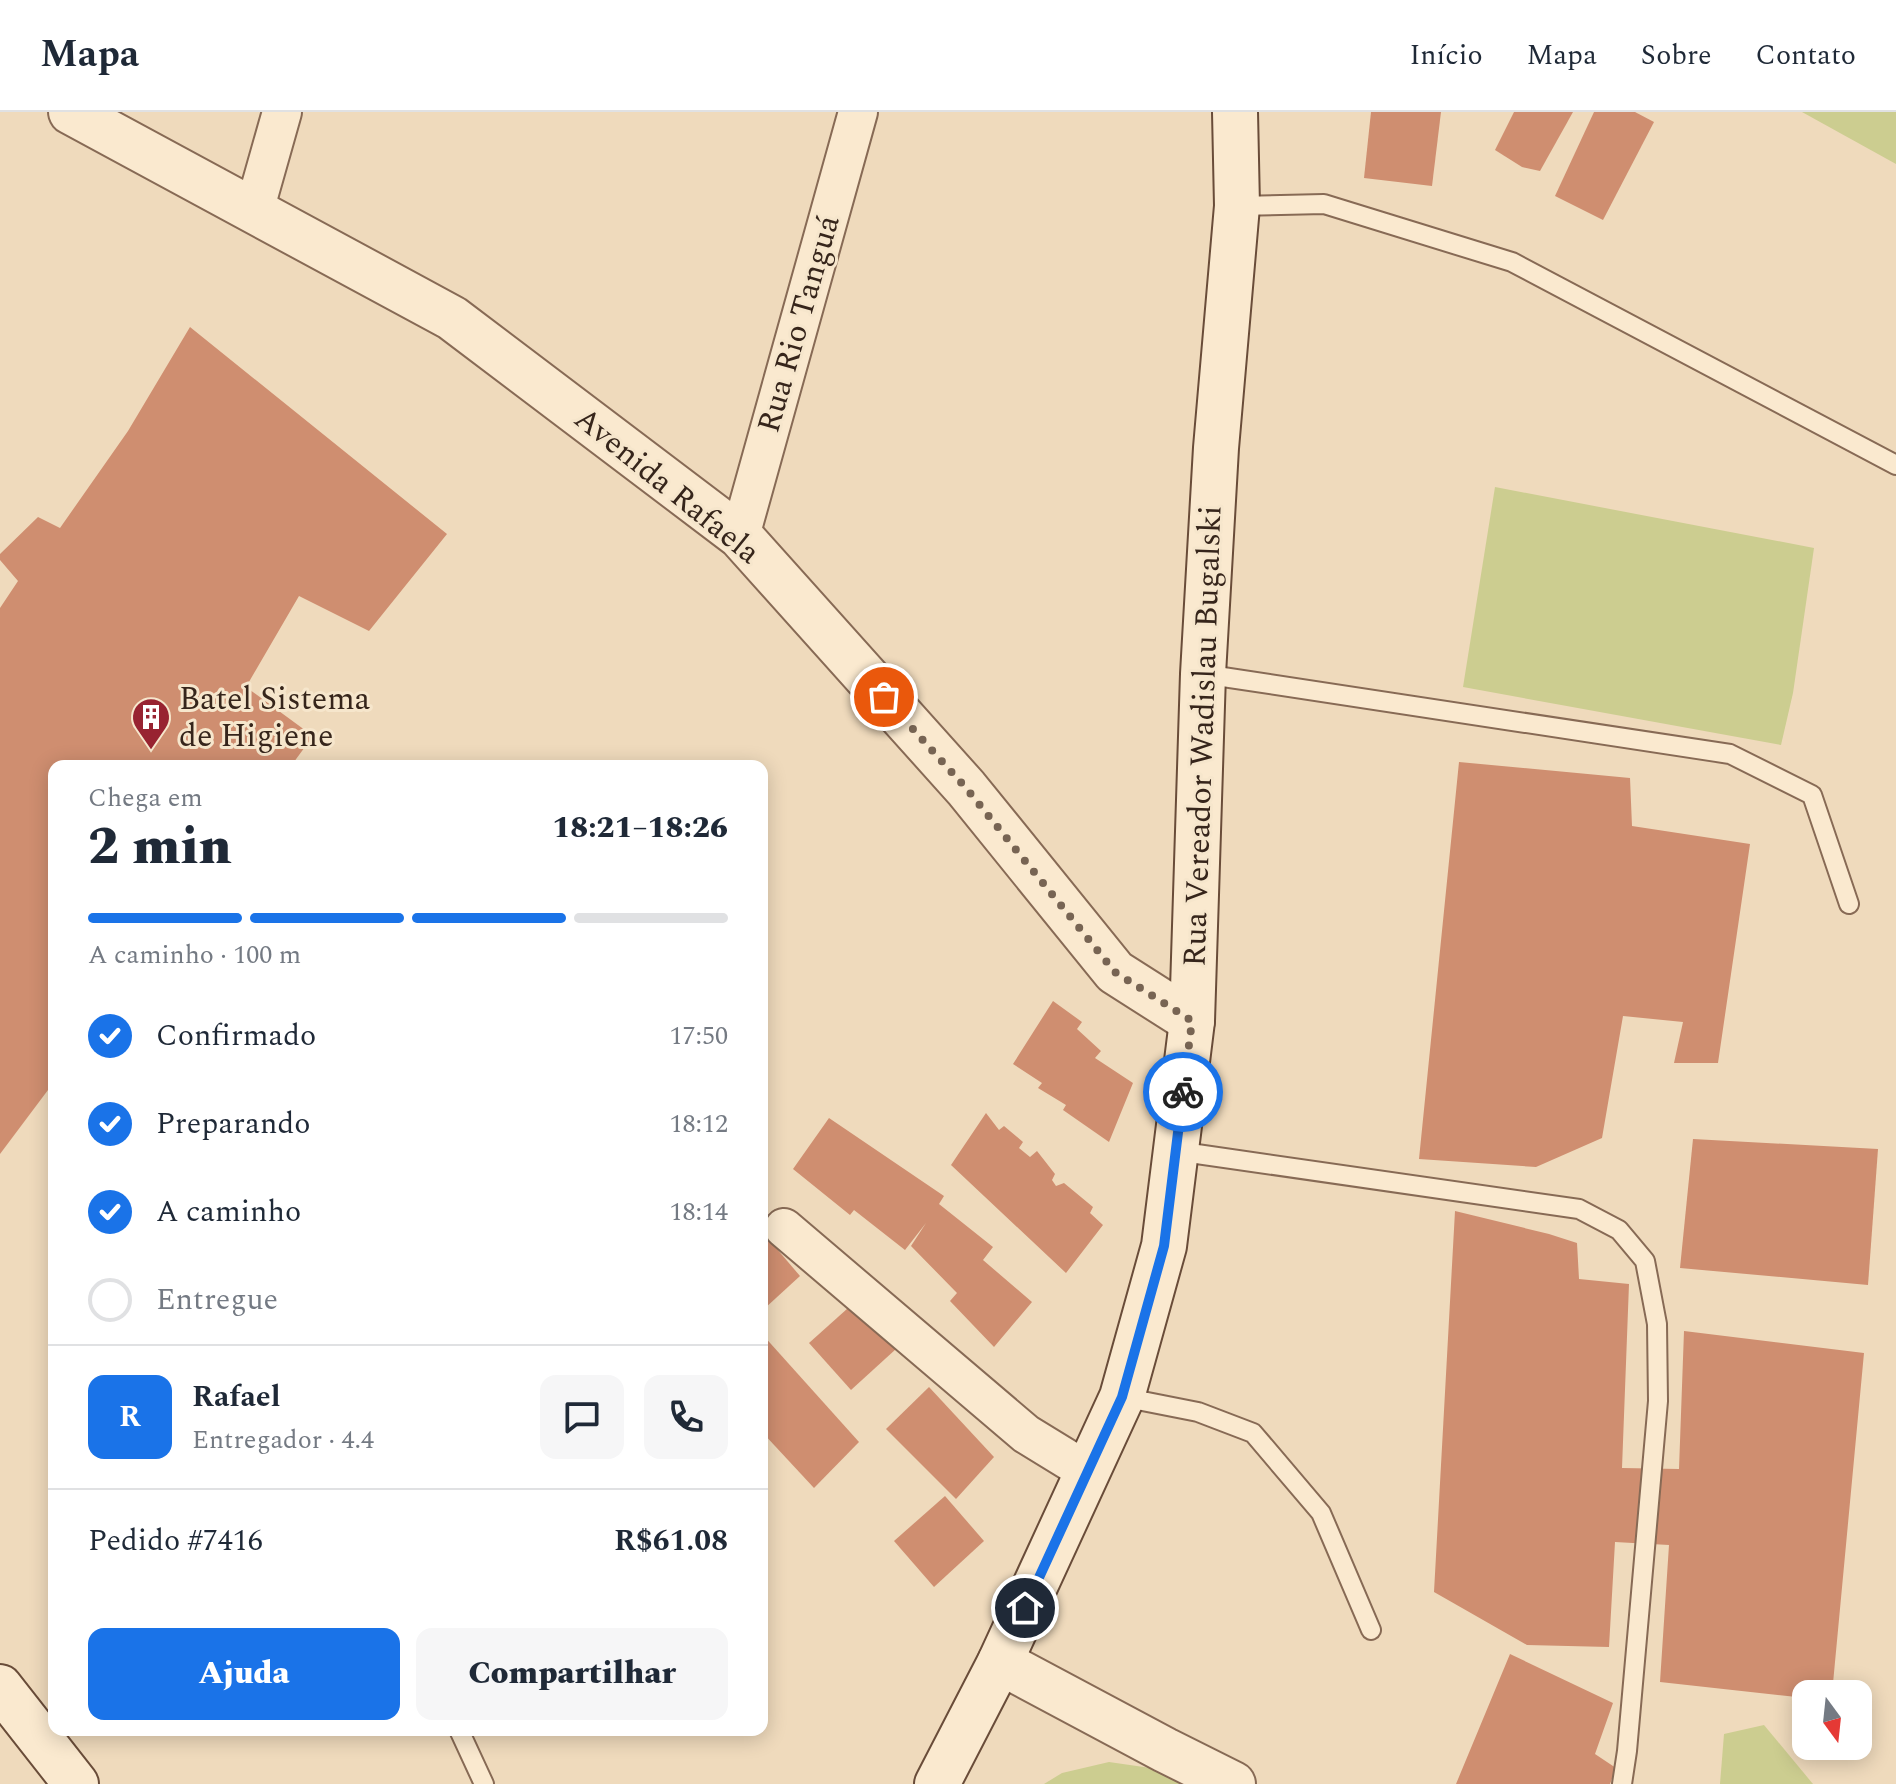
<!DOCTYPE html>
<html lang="pt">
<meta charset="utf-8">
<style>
body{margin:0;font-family:Spectral,serif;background:#f6f6f7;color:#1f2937;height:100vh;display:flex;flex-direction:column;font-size:30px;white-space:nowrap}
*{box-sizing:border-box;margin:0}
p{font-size:26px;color:#747a83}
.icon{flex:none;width:44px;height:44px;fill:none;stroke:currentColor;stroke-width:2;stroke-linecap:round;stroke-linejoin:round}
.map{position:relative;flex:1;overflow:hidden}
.side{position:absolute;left:48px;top:648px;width:720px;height:976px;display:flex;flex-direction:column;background:#fff;border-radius:16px;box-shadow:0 4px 20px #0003}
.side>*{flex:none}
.needle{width:52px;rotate:165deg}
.tools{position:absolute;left:1792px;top:1568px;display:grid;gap:16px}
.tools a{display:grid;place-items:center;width:80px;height:80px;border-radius:16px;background:#fff;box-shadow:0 4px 20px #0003;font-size:40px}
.pin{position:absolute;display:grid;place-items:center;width:68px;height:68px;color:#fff;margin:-34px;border:4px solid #fff;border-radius:50%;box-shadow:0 2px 8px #0007}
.courier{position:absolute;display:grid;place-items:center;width:80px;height:80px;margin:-40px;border:6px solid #1a73e8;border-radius:50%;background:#fff;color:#222;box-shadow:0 2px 10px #0007}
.head em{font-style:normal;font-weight:800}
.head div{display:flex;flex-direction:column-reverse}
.head{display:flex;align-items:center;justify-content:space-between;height:136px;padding:0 40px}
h1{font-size:52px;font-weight:800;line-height:60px}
.bar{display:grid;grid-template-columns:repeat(4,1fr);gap:12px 8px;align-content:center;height:96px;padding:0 40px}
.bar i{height:10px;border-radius:6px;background:#e0e1e3}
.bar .active{background:#1a73e8}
.bar p{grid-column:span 4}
.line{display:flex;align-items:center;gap:20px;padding:0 40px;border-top:2px solid #e0e1e3}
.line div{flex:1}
.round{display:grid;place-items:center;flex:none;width:84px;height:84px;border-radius:16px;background:#f6f6f7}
ol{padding:0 40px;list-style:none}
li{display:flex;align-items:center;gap:24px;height:88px}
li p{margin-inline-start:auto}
li .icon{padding:8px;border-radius:50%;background:#1a73e8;color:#fff;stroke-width:4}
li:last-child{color:#747a83}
li i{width:44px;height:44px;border:4px solid #e0e1e3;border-radius:50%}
.button{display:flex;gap:16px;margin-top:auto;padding:16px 40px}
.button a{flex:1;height:92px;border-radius:16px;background:#1a73e8;color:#fff;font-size:32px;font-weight:800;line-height:92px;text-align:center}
.button a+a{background:#f6f6f7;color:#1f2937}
header{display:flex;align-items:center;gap:48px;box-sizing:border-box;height:112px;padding:0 40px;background:#fff;border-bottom:2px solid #e0e1e3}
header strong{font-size:38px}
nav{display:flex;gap:44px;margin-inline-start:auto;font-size:28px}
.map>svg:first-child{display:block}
.green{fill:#cccd90}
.building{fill:#cf8e70}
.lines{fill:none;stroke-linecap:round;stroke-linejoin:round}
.service-casing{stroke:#876a55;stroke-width:22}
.minor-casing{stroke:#876a55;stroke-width:42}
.tertiary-casing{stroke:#876a55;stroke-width:48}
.secondary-casing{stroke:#694c39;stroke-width:48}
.service{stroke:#fae9cf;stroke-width:18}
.minor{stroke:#fae9cf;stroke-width:38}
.tertiary{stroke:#fae9cf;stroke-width:44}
.secondary{stroke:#fae9cf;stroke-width:44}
.done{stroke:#776453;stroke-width:8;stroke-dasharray:0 14.4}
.route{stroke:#1a73e8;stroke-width:10}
.labels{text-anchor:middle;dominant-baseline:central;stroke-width:6;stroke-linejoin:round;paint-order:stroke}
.street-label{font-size:32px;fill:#36251b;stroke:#f6e6cc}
.poi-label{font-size:32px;fill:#36251b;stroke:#f6e6cc;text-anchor:start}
</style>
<header>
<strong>Mapa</strong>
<nav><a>Início</a><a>Mapa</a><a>Sobre</a><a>Contato</a></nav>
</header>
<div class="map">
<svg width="1896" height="1672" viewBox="0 0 1896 1672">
<rect width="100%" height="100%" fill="#efdabc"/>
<g class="green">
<path d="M 1802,0 L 1896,0 L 1896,52 Z"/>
<path d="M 1495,375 L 1814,436 L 1793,581 L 1781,633 L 1463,575 Z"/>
<path d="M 1764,1613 L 1813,1672 L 1720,1672 L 1724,1622 Z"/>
<path d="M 1109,1650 L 1192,1662 L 1216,1672 L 1044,1672 L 1062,1661 Z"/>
</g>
<g class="building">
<path d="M 1371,0 L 1441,0 L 1432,74 L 1364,66 Z"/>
<path d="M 1514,0 L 1573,0 L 1540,59 L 1522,55 L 1495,38 Z"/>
<path d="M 1594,0 L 1635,0 L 1654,10 L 1603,108 L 1555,84 Z"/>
<path d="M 190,215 L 447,422 L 369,519 L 299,484 L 246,575 L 313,624 L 291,654 L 54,654 L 54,970 L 0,1042 L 0,496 L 18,469 L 0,448 L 0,442 L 38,405 L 60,416 L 128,319 Z"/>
<path d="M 1459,650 L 1630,666 L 1632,714 L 1750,732 L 1718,951 L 1674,951 L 1683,910 L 1623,904 L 1602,1026 L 1536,1055 L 1419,1047 Z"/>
<path d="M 1053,889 L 1082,910 L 1077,917 L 1101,939 L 1095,946 L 1133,971 L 1109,1030 L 1063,998 L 1066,993 L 1038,976 L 1042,971 L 1013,952 Z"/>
<path d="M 986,1001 L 999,1018 L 1004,1014 L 1023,1030 L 1019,1036 L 1030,1045 L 1037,1039 L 1055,1062 L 1052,1068 L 1056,1074 L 1064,1071 L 1093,1095 L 1090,1101 L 1103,1113 L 1066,1161 L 951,1053 Z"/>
<path d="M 829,1006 L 944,1084 L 939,1092 L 993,1135 L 983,1148 L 1032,1190 L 994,1235 L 950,1189 L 957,1181 L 911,1134 L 926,1111 L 905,1138 L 854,1098 L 850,1103 L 793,1057 Z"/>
<path d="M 1693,1027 L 1878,1037 L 1868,1173 L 1680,1156 Z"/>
<path d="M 1455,1099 L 1549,1122 L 1577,1131 L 1579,1167 L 1629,1172 L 1622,1356 L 1679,1357 L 1684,1219 L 1864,1241 L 1832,1582 L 1806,1582 L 1806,1586 L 1660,1570 L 1669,1433 L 1615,1430 L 1609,1535 L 1527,1533 L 1434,1480 Z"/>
<path d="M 765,1123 L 800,1164 L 764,1197 L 762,1196 L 762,1126 Z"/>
<path d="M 857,1188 L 896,1237 L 851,1278 L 809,1231 Z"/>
<path d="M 762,1222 L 859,1330 L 814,1376 L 762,1320 Z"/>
<path d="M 929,1275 L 994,1345 L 956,1387 L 886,1317 Z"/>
<path d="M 945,1384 L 984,1429 L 934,1475 L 894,1429 Z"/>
<path d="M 1510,1542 L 1613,1591 L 1595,1642 L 1616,1656 L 1610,1672 L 1456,1672 Z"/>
</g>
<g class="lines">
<defs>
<g id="service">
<path d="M 1237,94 L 1324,92 L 1512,150 L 1896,353"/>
<path d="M 1203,562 L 1730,642 L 1812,683 L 1849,792"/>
<path d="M 1176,1039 L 1579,1097 L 1619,1118 L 1645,1149 L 1657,1212 L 1658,1289 L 1627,1639 L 1622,1672"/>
<path d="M 1122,1285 L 1198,1300 L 1253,1321 L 1321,1401 L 1371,1518"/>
<path d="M 459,1618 L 484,1672"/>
</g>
<g id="minor">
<path d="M 254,99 L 282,0"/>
<path d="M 740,424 L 858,0"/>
<path d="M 784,1116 L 1026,1322 L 1088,1360"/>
</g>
<g id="tertiary">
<path d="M 71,0 L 452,206 L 740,424 L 966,676 L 1115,860 L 1192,909"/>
<path d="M 1000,1550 L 1165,1638 L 1233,1672"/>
</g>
<g id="secondary">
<path d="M 0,1575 L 76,1672"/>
<path d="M 937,1672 L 1000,1550 L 1122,1285 L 1164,1134 L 1192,909 L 1203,562 L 1216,336 L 1237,94 L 1235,0"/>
</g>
</defs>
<use href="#service" class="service-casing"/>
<use href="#minor" class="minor-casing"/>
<use href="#tertiary" class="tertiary-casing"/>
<use href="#secondary" class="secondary-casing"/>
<use href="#service" class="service"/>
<use href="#minor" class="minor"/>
<use href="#tertiary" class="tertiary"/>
<use href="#secondary" class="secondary"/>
</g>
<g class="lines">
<path class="done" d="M 884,585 L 966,676 L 1115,860 L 1192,909 L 1183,980"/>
<path class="route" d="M 1025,1496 L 1122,1285 L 1164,1134 L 1183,980"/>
</g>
<defs>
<symbol id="building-pin" viewBox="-11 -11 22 30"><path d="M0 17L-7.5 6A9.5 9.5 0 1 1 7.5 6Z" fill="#982331" stroke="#f6e6cc"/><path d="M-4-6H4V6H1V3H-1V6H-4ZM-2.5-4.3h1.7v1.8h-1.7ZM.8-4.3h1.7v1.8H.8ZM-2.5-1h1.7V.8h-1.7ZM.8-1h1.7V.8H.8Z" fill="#fff"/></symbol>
</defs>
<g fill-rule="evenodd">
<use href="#building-pin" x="129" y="583" width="44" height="60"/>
</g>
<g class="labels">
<g class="street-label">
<text transform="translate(799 212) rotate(-74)">Rua Rio Tanguá</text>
<text transform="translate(667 374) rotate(39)">Avenida Rafaela</text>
<text transform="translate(1203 624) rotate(-88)">Rua Vereador Wadislau Bugalski</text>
</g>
<g class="poi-label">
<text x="179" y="587">Batel Sistema<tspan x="179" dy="37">de Higiene</tspan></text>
</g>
</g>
</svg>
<div class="tools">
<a><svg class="needle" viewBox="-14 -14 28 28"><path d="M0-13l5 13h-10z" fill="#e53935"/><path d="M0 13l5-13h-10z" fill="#747a83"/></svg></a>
</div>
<div class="pin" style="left:884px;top:585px;background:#ea580c"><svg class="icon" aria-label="bag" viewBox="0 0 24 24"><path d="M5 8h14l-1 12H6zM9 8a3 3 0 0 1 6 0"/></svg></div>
<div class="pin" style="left:1025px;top:1496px;background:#1f2937"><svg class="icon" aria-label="home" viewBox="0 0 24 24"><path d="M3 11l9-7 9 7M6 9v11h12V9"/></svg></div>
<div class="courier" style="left:1183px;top:980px"><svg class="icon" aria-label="bike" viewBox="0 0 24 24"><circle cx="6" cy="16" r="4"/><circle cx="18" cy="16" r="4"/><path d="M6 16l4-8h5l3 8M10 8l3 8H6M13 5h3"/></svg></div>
<section class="side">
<div class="head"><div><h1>2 min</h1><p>Chega em</p></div><em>18:21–18:26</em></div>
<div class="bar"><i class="active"></i><i class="active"></i><i class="active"></i><i></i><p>A caminho · 100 m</p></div>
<ol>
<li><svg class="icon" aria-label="check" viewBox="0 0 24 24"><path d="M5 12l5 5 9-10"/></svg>Confirmado<p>17:50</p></li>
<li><svg class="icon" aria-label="check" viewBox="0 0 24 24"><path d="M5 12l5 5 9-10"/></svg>Preparando<p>18:12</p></li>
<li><svg class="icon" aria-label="check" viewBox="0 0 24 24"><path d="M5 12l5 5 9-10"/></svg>A caminho<p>18:14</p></li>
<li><i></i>Entregue</li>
</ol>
<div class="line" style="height:144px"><b class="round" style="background:#1a73e8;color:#fff">R</b><div><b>Rafael</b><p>Entregador · 4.4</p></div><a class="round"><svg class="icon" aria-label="chat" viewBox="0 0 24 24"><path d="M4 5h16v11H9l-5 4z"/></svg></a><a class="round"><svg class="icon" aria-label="phone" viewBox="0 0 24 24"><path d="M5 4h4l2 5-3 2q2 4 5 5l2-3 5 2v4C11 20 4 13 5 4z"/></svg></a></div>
<div class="line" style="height:104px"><div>Pedido #7416</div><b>R$61.08</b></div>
<div class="button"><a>Ajuda</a><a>Compartilhar</a></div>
</section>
</div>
